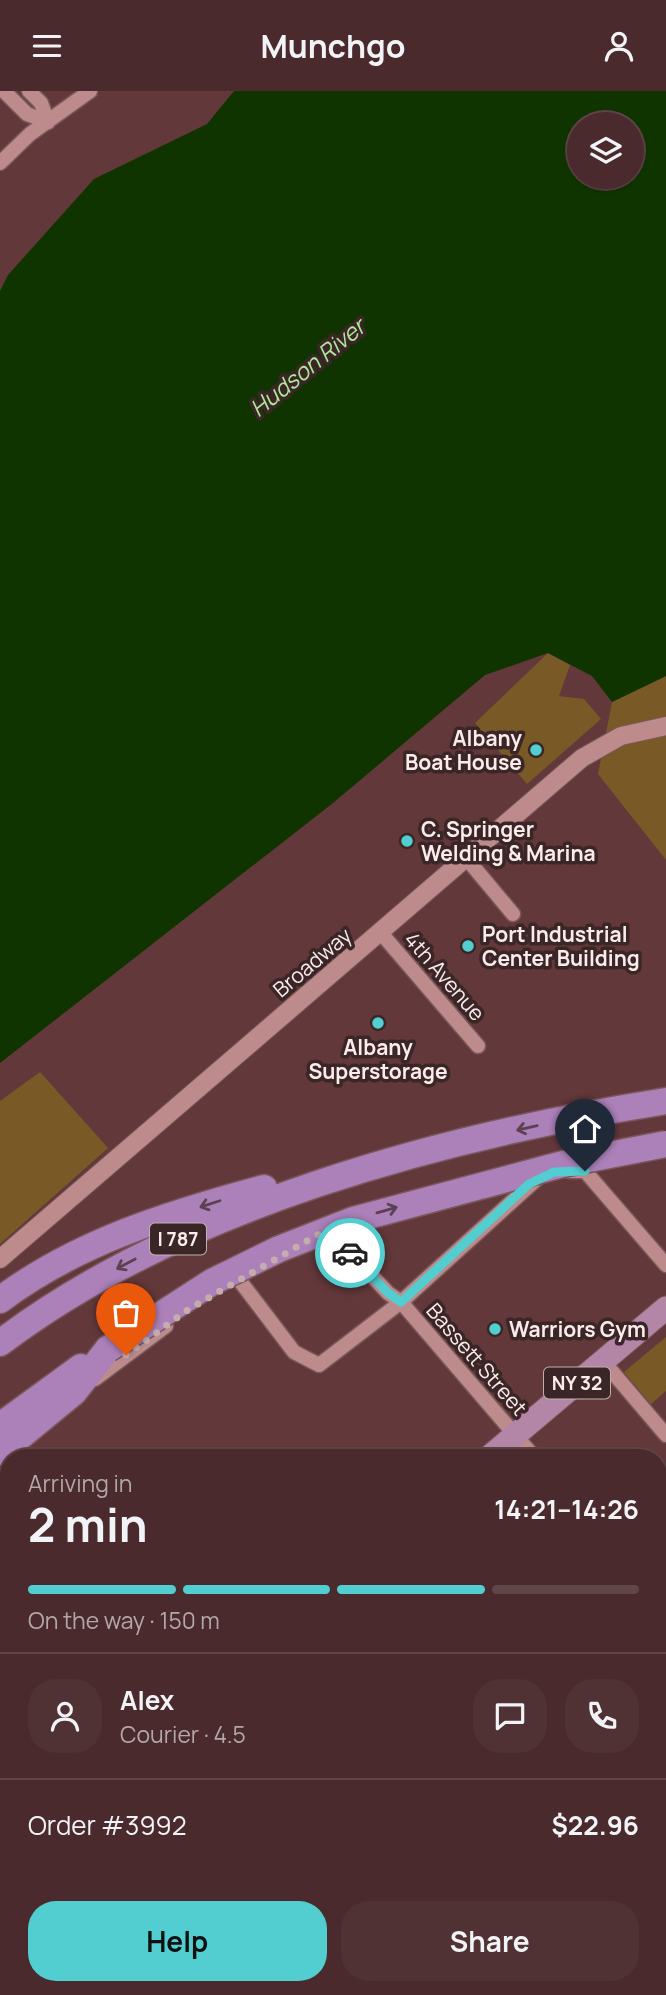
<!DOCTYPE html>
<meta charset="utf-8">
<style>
body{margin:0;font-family:Manrope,sans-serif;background:#513234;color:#f1f3f6;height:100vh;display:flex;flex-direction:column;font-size:26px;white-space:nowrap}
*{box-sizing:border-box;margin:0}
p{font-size:23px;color:#b2a7a9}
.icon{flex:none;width:38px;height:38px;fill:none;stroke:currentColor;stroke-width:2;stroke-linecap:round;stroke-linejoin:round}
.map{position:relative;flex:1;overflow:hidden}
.side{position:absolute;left:0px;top:1358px;width:667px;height:546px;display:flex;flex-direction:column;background:#4a2a2c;border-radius:28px 28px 0 0;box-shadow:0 2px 5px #0004,0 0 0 2px #614648}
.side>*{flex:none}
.fabs{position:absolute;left:567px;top:21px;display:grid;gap:14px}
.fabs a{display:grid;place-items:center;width:77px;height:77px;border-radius:50%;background:#4a2a2c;box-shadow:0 2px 5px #0004,0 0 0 2px #614648;font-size:35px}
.pin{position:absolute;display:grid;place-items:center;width:60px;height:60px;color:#fff;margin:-72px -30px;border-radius:50% 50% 50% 0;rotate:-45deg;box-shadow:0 0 7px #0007}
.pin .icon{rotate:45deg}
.courier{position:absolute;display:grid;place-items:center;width:70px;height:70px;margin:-35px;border:5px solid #52cdd0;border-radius:50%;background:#fff;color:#222;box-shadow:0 2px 9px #0007}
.summary em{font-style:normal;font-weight:700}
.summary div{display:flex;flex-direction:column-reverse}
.summary{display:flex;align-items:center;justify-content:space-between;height:119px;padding:0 28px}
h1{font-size:46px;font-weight:700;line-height:52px}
.bar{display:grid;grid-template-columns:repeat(4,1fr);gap:10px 7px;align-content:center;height:84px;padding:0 28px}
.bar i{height:9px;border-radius:5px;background:#614648}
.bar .active{background:#52cdd0}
.bar p{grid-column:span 4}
.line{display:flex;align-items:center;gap:18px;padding:0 28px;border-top:2px solid #614648}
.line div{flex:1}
.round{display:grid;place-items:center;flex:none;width:74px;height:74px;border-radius:28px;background:#513234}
.cta{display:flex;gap:14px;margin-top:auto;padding:14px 28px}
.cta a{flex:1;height:80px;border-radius:28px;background:#52cdd0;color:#111;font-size:28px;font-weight:700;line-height:80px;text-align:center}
.cta a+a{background:#513234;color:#f1f3f6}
header{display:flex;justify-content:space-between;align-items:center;height:91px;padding:0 28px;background:#4a2a2c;font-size:32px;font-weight:700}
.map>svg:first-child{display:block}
.built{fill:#723f41}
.green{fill:#795a27}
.water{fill:#0f3400;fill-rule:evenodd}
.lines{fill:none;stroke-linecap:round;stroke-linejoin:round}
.minor-casing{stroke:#79575a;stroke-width:17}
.tertiary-casing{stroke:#79575a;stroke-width:20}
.primary-casing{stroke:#79575a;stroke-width:25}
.motorway-casing{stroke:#79575a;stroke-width:29}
.minor{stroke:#bd8b8b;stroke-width:14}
.tertiary{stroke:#bd8b8b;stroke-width:18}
.primary{stroke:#b385a7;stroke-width:23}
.motorway{stroke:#ac81ba;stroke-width:26}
.motorway-bridge-casing{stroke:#79575a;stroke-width:29;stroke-linecap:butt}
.motorway-bridge{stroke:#ac81ba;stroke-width:26}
.oneway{stroke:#5c4152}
.done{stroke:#c6acad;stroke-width:7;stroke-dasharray:0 12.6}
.route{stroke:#52cdd0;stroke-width:9}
.poi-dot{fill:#52cdd0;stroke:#3a2626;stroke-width:2.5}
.labels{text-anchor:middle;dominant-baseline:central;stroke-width:7;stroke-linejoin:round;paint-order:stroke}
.shield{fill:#3a2626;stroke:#c2b0b0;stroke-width:2}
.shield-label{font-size:19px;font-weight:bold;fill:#fcebeb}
.poi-label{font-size:21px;font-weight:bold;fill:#fcebeb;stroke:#3a2626;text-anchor:start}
.street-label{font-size:21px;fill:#fcebeb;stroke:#3a2626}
.water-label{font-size:23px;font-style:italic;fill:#aee999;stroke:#3a2626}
</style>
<header><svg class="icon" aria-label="menu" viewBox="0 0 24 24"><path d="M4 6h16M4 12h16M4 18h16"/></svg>Munchgo<svg class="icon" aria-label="person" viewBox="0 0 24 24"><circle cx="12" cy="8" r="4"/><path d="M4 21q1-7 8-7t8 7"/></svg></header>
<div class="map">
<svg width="666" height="1904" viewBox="0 0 666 1904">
<rect width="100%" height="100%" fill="#63383a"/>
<path class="built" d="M 30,1895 L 358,1895 L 366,1904 L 37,1904 Z"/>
<g class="green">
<path d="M 548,562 L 570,574 L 559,605 L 584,608 L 601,628 L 527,693 L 475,632 Z"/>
<path d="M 666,585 L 666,769 L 598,683 L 612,611 Z"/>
<path d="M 40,981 L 108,1057 L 0,1153 L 0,1010 Z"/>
<path d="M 666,1246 L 666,1300 L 651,1313 L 624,1281 Z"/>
</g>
<path class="water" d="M 234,0 L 666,0 L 666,585 L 612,611 L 592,585 L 548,562 L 485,584 L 333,712 L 0,972 L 0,200 L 8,184 L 94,88 L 207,33 ZM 579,33 L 632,33 L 632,86 L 579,86 Z"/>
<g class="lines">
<defs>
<g id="minor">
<path d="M 4,0 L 27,23 L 48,31"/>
<path d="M 29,0 L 41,12 L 48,31"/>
<path d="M 0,72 L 30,43 L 90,0"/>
<path d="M 467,768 L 513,823"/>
<path d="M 381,842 L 478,955"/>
<path d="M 569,1080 L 585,1080 L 666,1174"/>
<path d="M 324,1140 L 328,1138 L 388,1202 L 401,1211 L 535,1367"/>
<path d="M 240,1190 L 294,1261 L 319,1274 L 401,1211 L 539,1086"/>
<path d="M 603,1270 L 666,1344"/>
<path d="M 95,1288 L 166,1235"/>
<path d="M 0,1425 L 9,1436"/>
<path d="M 658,1510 L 666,1519"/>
<path d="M 658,1545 L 666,1538"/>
<path d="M 0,1790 L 9,1782"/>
<path d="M 658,1859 L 666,1868"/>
<path d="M 0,1888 L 13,1904"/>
</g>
<path id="tertiary" d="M 0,1168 L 582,667 L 621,645 L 666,635"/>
<g id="primary">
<path d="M 488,1367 L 666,1217"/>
<path d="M 658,1765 L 666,1758"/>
<path d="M 389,1895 L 396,1904"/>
<path d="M 469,1904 L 481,1895"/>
</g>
<g id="motorway">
<path d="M 0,1209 C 77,1151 171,1122 264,1097"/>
<path d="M 0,1252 C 181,1115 444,1045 666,1010"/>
<path d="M 0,1335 L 81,1276"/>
<path d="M 0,1362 L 74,1301 L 108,1258"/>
</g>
</defs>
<use href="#minor" class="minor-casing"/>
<use href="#tertiary" class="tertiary-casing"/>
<use href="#primary" class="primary-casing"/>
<use href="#motorway" class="motorway-casing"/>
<use href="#minor" class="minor"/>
<use href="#tertiary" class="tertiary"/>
<use href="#primary" class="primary"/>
<use href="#motorway" class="motorway"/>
<defs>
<path id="motorway-bridge" d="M 108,1258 L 212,1191 L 279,1158 L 353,1129 L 563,1073 L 666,1053"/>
</defs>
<use href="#motorway-bridge" class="motorway-bridge-casing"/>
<use href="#motorway-bridge" class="motorway-bridge"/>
</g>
<defs><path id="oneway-shaft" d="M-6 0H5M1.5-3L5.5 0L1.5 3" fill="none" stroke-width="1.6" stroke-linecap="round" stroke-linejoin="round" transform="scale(1.75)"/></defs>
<g class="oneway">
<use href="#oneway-shaft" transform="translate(527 1037) rotate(167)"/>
<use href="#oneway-shaft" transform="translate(210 1113) rotate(162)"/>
<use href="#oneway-shaft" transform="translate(387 1119) rotate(-16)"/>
<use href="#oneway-shaft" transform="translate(126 1173) rotate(152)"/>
</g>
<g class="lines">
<path class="done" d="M 126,1264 L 189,1218 L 328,1138 L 350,1162"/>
<path class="route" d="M 350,1162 L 388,1202 L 401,1211 L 529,1093 L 554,1081 L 585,1080"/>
</g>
<g class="poi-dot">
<circle cx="536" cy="659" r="7"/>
<circle cx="407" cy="750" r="7"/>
<circle cx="468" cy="855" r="7"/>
<circle cx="378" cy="932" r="7"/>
<circle cx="495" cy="1238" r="7"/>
</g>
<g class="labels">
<g class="shield">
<rect x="150" y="1132.5" width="56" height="31" rx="5"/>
<rect x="544" y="1276.5" width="66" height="31" rx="5"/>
</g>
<g class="shield-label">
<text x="178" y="1148">I 787</text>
<text x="577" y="1292">NY 32</text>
</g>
<g class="poi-label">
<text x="522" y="647" text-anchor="end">Albany<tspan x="522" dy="24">Boat House</tspan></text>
<text x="421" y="738">C. Springer<tspan x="421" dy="24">Welding &amp; Marina</tspan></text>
<text x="482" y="843">Port Industrial<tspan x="482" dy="24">Center Building</tspan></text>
<text x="378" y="956" text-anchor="middle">Albany<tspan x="378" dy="24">Superstorage</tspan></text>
<text x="509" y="1238">Warriors Gym</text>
</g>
<g class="street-label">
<text transform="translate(312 871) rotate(-40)">Broadway</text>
<text transform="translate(445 885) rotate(49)">4th Avenue</text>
<text transform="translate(477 1268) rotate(49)">Bassett Street</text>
</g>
<g class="water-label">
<text transform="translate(307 276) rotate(-39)">Hudson River</text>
</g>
</g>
</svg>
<div class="fabs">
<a><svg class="icon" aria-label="layers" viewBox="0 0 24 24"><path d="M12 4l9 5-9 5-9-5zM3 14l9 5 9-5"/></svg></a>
</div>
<div class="pin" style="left:126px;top:1264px;background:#ea580c"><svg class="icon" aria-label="bag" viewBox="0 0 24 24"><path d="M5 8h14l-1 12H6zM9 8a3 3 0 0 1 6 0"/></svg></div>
<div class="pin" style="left:585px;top:1080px;background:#1f2937"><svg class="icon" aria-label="home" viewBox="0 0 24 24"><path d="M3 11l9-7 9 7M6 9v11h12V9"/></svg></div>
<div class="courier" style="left:350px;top:1162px"><svg class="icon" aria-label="car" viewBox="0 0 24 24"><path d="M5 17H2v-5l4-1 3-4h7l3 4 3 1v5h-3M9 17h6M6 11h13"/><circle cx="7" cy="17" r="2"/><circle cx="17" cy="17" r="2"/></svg></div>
<section class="side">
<div class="summary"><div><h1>2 min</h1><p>Arriving in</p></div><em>14:21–14:26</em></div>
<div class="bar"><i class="active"></i><i class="active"></i><i class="active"></i><i></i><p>On the way · 150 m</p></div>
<div class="line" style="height:126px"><a class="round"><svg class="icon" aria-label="person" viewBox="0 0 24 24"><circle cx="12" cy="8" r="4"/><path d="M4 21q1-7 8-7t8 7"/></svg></a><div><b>Alex</b><p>Courier · 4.5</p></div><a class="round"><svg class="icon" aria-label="chat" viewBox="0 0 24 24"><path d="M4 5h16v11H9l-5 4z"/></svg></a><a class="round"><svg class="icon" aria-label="phone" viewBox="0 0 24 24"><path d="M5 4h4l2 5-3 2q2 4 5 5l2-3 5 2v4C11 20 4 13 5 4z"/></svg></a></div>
<div class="line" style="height:91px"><div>Order #3992</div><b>$22.96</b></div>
<div class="cta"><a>Help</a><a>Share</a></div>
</section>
</div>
